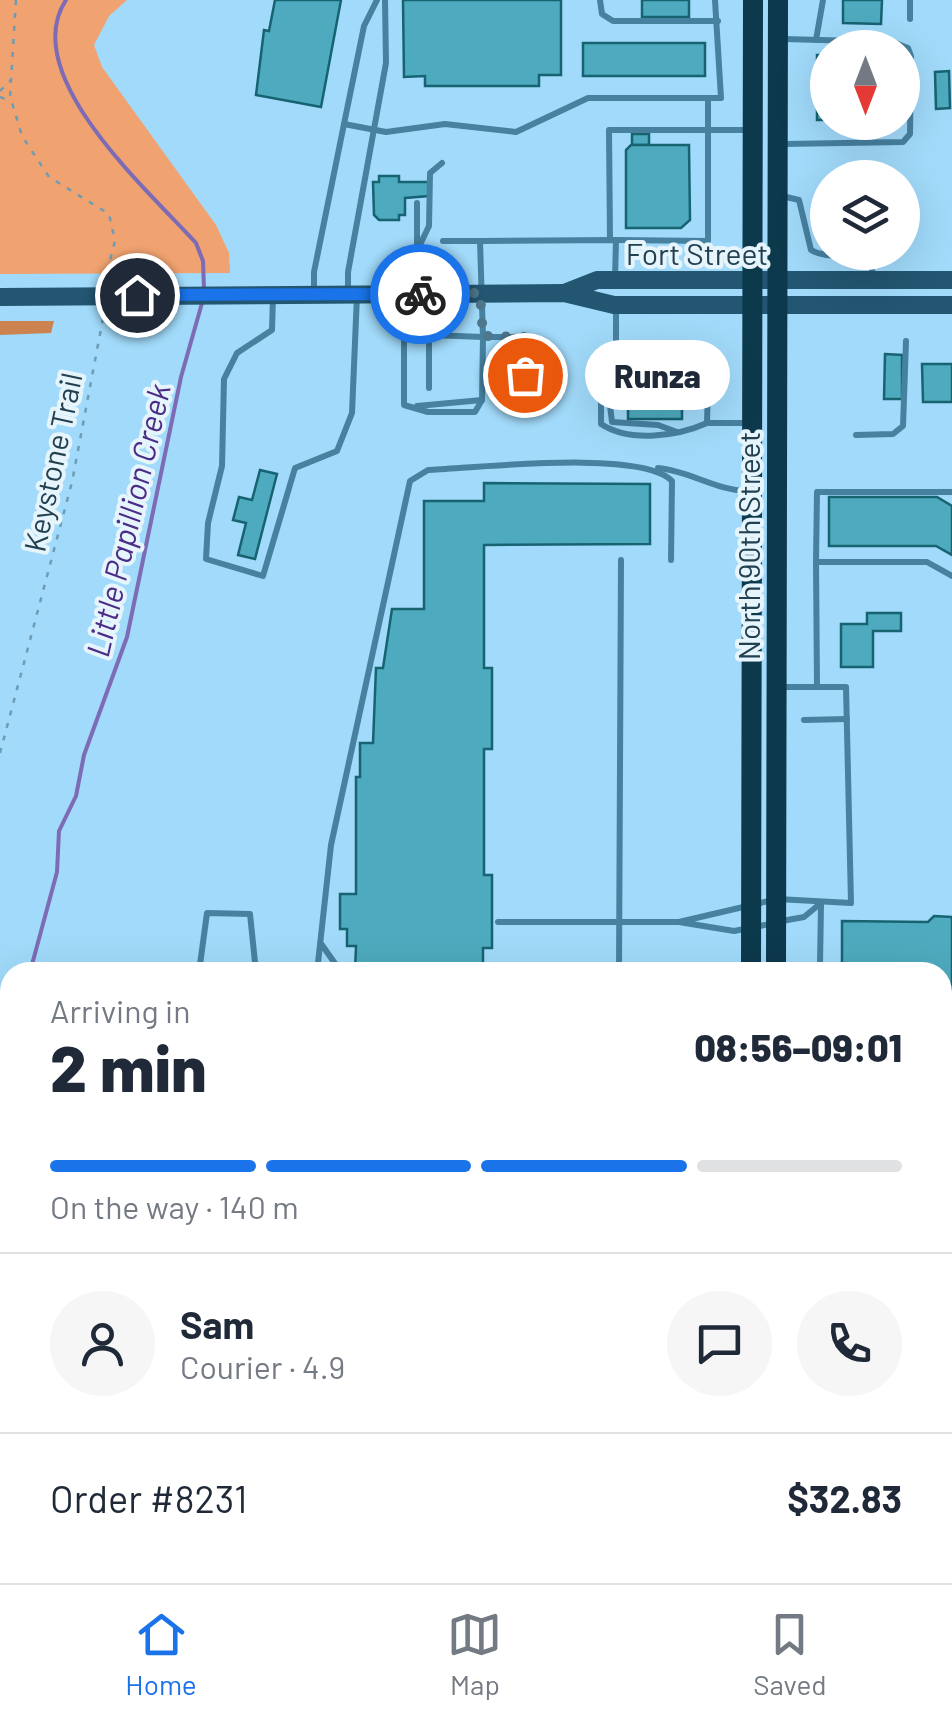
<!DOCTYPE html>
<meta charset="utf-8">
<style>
body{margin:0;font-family:Barlow,sans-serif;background:#f6f6f7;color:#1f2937;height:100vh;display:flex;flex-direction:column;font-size:38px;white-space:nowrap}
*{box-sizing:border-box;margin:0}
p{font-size:32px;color:#747a83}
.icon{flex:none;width:55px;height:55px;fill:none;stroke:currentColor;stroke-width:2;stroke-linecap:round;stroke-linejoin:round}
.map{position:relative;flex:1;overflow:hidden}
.sheet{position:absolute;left:0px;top:962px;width:952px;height:622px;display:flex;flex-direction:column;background:#fff;border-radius:30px 30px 0 0;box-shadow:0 10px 40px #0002}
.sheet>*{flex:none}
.needle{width:65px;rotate:180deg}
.fabs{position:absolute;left:810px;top:30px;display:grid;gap:20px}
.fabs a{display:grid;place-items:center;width:110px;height:110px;border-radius:50%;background:#fff;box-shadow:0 10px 40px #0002;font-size:50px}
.pin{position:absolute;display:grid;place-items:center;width:85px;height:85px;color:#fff;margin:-42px;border:5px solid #fff;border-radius:50%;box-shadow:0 2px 10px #0007}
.courier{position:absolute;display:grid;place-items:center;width:100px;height:100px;margin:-50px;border:8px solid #1a73e8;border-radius:50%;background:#fff;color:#222;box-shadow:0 2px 12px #0007}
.bubble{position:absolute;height:70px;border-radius:35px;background:#fff;box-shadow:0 10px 40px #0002;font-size:32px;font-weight:800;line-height:70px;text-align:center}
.overview em{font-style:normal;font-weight:800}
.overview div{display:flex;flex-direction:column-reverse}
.overview{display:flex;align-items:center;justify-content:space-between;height:170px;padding:0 50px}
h1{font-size:65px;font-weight:800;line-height:75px}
.bar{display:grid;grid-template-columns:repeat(4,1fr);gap:15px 10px;align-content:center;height:120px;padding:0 50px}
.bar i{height:12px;border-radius:8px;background:#e0e1e3}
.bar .current{background:#1a73e8}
.bar p{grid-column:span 4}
.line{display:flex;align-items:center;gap:25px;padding:0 50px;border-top:2px solid #e0e1e3}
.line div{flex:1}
.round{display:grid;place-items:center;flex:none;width:105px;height:105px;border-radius:52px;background:#f6f6f7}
.menu{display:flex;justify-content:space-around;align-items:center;height:140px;border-top:2px solid #e0e1e3;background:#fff;font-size:28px;color:#747a83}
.menu a{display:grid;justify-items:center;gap:5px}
.menu .current{color:#1a73e8}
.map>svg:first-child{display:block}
.green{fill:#f0a370}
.forest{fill:#cd8350}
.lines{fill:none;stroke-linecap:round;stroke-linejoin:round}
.stream{stroke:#7e6bb5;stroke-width:4}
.building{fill:#4eabbf;stroke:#176372;stroke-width:2.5}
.path{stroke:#6e9cb5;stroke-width:2.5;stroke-dasharray:5 8;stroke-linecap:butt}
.lane{stroke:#4781a0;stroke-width:6}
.secondary{stroke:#225671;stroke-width:18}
.primary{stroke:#0d394d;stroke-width:20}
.done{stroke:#4e768c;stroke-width:10;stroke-dasharray:0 18}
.route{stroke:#1a73e8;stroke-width:12}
.labels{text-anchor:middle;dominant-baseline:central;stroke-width:8;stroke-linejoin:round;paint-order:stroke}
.street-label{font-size:30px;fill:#224050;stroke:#e6f4fc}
.water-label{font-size:32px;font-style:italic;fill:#4b2d87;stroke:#e6f4fc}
</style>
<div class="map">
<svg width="952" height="1583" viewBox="0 0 952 1583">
<rect width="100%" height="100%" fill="#a1dafa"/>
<path class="green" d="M 0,0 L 127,0 L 109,16 L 94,45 L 102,67 L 216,225 L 229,253 L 230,273 L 0,274 Z"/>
<path class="forest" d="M 0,321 L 54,321 L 51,333 L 0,335 Z"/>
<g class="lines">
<g class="stream">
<path d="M 66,0 C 17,75 148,190 196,243 L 203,261 L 204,289"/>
<path d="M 30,972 L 57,872 L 59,831 L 76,796 L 84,755 L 127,637 L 181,377 L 202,303"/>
<path d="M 0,1079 L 10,1057"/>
<path d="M 0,1352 L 10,1351"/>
<path d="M 232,1575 L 238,1583"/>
</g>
</g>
<g class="building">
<path d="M 275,0 L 341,0 L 321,107 L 256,95 L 264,30 L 269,31 Z"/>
<path d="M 403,0 L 561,0 L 561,75 L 539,75 L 539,86 L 425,86 L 425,76 L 404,77 Z"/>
<rect x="642" y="0" width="47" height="17"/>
<path d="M 843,0 L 882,0 L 881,24 L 843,23 Z"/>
<rect x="583" y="43" width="122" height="33"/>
<rect x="817" y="55" width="11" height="65"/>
<path d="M 949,71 L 950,108 L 936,109 L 935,72 Z"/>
<rect x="632" y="134" width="17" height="11"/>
<path d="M 631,145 L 689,145 L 690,220 L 681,228 L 626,228 L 626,150 Z"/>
<path d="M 379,176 L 399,176 L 399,182 L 429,182 L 429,196 L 405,198 L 405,215 L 399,215 L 399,220 L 379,220 L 374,215 L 373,182 L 379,182 Z"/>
<path d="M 540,350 L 557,350 L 553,398 L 540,398 L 535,364 L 540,364 Z"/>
<path d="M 885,354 L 902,355 L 902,399 L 884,399 Z"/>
<path d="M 922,364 L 952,364 L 952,402 L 923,402 Z"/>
<path d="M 664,395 L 664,400 L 682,400 L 682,419 L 628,419 L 628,400 Z"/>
<path d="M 260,470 L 277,474 L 255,559 L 238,555 L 246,523 L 233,520 L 239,497 L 252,500 Z"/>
<path d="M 484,483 L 650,484 L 650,544 L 484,545 L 484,668 L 492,668 L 492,749 L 484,749 L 484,875 L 492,875 L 492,948 L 483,948 L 483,972 L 355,972 L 356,946 L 347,946 L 347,929 L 340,929 L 340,894 L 356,894 L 356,777 L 360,777 L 360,743 L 373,743 L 376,668 L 383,668 L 392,609 L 424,609 L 424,501 L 484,501 Z"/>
<path d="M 829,497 L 937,497 L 952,506 L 952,555 L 936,546 L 829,546 Z"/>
<path d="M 867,613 L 901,613 L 901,631 L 873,631 L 873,667 L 841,667 L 841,624 L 867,624 Z"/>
<path d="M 934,916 L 952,917 L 952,1081 L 942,1081 L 942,972 L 842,972 L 842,921 L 928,922 Z"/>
<path d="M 377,1575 L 400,1575 L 394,1583 L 371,1583 Z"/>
</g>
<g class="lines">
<g class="path">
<path d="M 16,0 L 10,96 L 22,136 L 49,177 L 109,214 L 115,241 L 105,280"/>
<path d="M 0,91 L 11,80"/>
<path d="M 0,97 L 10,101"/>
<path d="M 0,753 L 72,482 L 104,313"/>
</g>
<g class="lane">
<path d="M 600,0 L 602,14 L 613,21 L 718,21"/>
<path d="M 715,0 L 721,98 L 708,98 L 708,130 L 749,130"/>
<path d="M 910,19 L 910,0"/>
<path d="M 816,40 L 823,0"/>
<path d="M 344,124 L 364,26 L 377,0"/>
<path d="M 784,144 L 903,142 L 910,134 L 911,56 L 908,48 L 893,42 L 784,39"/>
<path d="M 782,196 L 799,200 L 811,250 C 830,261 852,251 871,261 L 873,278"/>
<path d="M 417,203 L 417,292"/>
<path d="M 610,240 L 609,130 L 708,130 L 708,241 L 616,240"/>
<path d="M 443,241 L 480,241"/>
<path d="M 417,251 L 429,226 L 430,173 L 442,163"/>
<path d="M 314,292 L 314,272 L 344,124 L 386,132 L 445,124 L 516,132 L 588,98 L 708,98"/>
<path d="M 348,292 L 348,272 L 386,63 L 385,0"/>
<path d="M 273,296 L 272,330 L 237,353 L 224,379 L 222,466 L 208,523 L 206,559 L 263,576 L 295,468 L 337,451 L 352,413 L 357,295"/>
<path d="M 429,335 L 429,388"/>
<path d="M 616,348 L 616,310"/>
<path d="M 618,387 L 609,397 L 612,422 L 658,425 L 677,432"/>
<path d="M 417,406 L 482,400"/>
<path d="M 525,413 L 525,337 L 483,337 L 482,400 L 475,412 L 428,412 L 404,405 L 404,334 L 483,337 L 480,241 L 616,240 L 615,279"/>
<path d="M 707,423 C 678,436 630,443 601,424 L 601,386 L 708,386 L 707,423 L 747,423"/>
<path d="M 856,435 L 893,434 L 903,426 L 906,341"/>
<path d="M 658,468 C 690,471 715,490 747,491"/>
<path d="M 816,562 L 817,492 L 952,492"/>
<path d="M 817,687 L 816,562 L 927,562 L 952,576"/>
<path d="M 804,720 L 847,719"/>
<path d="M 782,921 L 804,917 L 821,903"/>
<path d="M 498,922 L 679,922"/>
<path d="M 770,924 L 734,931 L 679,922 L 777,899 L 851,903 L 846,687 L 783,687"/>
<path d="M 322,945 L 341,972"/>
<path d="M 820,964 L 821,905"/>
<path d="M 199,972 L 207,913 L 250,914 L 256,972"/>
<path d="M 317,972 L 331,845 L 410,481 L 428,470 C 476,468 642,449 672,481 L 671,560"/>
<path d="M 619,972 L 621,560"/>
<path d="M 942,1111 L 952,1112"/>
<path d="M 942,1121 L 952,1126"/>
<path d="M 942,1135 L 948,1160 L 945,1173"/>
<path d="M 942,1330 L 952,1336"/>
<path d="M 942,1364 L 952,1354"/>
<path d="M 452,1575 L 467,1583"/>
<path d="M 361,1583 L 367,1575"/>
<path d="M 940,1583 L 952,1571"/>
</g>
<g class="secondary">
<path d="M 564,293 L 597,280 L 952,280"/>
<path d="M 0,297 L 564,293 L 614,305 L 952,305"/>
<path d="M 942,1253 L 952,1254"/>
</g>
<g class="primary">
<path d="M 751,972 L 753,0"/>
<path d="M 776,972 L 778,0"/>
<path d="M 0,1245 L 10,1250"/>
<path d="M 0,1271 L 10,1276"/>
<path d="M 534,1575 L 546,1583"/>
<path d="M 577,1575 L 589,1583"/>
<path d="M 744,1583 L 745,1575"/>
<path d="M 772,1583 L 772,1575"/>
</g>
</g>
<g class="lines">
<path class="done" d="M 420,294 L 480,293 L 483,336 L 525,337 L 525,375"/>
<path class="route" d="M 137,295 L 420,294"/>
</g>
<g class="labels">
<g class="street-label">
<text x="697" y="253">Fort Street</text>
<text transform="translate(52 462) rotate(-78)">Keystone Trail</text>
<text transform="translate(748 546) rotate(-90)">North 90th Street</text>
</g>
<g class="water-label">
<text transform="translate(127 520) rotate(-77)">Little Papillion Creek</text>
</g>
</g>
</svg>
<div class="fabs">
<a><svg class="needle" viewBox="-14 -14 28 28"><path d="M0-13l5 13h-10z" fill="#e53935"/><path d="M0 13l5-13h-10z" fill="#747a83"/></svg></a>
<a><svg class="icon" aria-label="layers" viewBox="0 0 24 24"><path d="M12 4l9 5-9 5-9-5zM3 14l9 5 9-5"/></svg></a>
</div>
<div class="pin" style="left:525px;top:375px;background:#ea580c"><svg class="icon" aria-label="bag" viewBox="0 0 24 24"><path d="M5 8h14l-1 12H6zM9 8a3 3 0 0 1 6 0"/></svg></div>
<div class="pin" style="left:137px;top:295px;background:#1f2937"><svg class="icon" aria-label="home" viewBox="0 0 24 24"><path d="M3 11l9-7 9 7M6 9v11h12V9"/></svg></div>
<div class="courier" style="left:420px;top:294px"><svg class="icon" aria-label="bike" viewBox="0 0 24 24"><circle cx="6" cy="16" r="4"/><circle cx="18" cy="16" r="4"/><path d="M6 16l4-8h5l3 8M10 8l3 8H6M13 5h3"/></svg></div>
<div class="bubble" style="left:585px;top:340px;width:145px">Runza</div>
<section class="sheet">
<div class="overview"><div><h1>2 min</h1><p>Arriving in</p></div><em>08:56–09:01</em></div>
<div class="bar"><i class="current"></i><i class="current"></i><i class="current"></i><i></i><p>On the way · 140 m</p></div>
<div class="line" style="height:180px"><a class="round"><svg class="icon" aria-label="person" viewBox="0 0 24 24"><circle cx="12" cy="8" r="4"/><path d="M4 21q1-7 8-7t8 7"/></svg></a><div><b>Sam</b><p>Courier · 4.9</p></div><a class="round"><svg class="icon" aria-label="chat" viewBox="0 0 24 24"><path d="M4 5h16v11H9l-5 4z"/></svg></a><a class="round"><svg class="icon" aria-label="phone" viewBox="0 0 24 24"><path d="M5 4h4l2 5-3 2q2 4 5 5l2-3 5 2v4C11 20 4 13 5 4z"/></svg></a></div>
<div class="line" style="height:130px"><div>Order #8231</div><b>$32.83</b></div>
</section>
</div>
<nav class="menu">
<a class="current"><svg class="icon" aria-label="home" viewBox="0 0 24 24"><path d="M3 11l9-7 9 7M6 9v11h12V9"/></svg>Home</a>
<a><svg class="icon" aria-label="map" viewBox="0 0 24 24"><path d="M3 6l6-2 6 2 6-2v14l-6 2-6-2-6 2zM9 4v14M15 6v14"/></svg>Map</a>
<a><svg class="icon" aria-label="saved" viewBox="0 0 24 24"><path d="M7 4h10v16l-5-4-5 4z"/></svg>Saved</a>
</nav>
